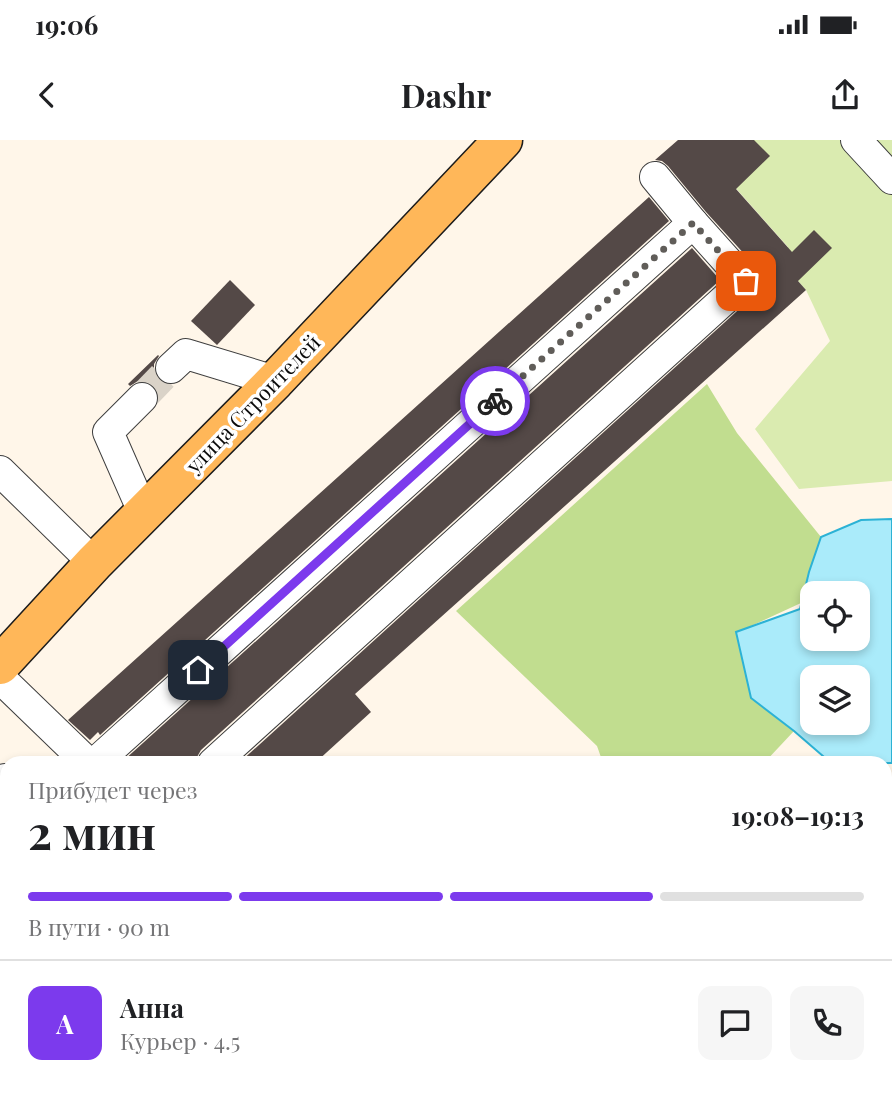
<!DOCTYPE html>
<html lang="ru">
<meta charset="utf-8">
<style>
body{margin:0;font-family:"Playfair Display",serif;background:#f6f6f6;color:#202124;height:100vh;display:flex;flex-direction:column;font-size:26px;white-space:nowrap}
*{box-sizing:border-box;margin:0}
p{font-size:23px;color:#757577}
.icon{flex:none;width:38px;height:38px;fill:none;stroke:currentColor;stroke-width:2;stroke-linecap:round;stroke-linejoin:round}
.map{position:relative;flex:1;overflow:hidden}
.panel{position:absolute;left:0px;top:616px;width:892px;height:345px;display:flex;flex-direction:column;background:#fff;border-radius:21px 21px 0 0;box-shadow:0 4px 10px #0003}
.panel>*{flex:none}
.controls{position:absolute;left:800px;top:441px;display:grid;gap:14px}
.controls a{display:grid;place-items:center;width:70px;height:70px;border-radius:14px;background:#fff;box-shadow:0 4px 10px #0003;font-size:35px}
.pin{position:absolute;display:grid;place-items:center;width:60px;height:60px;color:#fff;margin:-30px;border-radius:14px;box-shadow:0 4px 10px #0006}
.courier{position:absolute;display:grid;place-items:center;width:70px;height:70px;margin:-35px;border:5px solid #7c3aed;border-radius:50%;background:#fff;color:#222;box-shadow:0 2px 9px #0007}
.headline em{font-style:normal;font-weight:700}
.headline div{display:flex;flex-direction:column-reverse}
.headline{display:flex;align-items:center;justify-content:space-between;height:119px;padding:0 28px}
h1{font-size:46px;font-weight:700;line-height:52px}
.bar{display:grid;grid-template-columns:repeat(4,1fr);gap:10px 7px;align-content:center;height:84px;padding:0 28px}
.bar i{height:9px;border-radius:5px;background:#e0e0e0}
.bar .selected{background:#7c3aed}
.bar p{grid-column:span 4}
.line{display:flex;align-items:center;gap:18px;padding:0 28px;border-top:2px solid #e0e0e0}
.line div{flex:1}
.round{display:grid;place-items:center;flex:none;width:74px;height:74px;border-radius:14px;background:#f6f6f6}
.status{display:flex;justify-content:space-between;align-items:center;height:49px;padding:0 35px;background:#fff;direction:ltr}
.status svg{height:19px;fill:currentColor}
header{display:flex;justify-content:space-between;align-items:center;height:91px;padding:0 28px;background:#fff;font-size:32px;font-weight:700}
.map>svg:first-child{display:block}
.green{fill:#daebb0}
.forest{fill:#c1dd8f}
.water{fill:#aaebfa;stroke:#2cb2d5;stroke-width:2;fill-rule:evenodd}
.building{fill:#544947}
.lines{fill:none;stroke-linecap:round;stroke-linejoin:round}
.minor-tunnel{stroke:#dad3c8;stroke-width:30;stroke-dasharray:30 15;stroke-linecap:butt}
.minor-casing{stroke:#3e3e3e;stroke-width:32}
.major-casing{stroke:#1c1c1c;stroke-width:41}
.minor{stroke:#fff;stroke-width:30}
.major{stroke:#ffb759;stroke-width:38}
.done{stroke:#605d59;stroke-width:7;stroke-dasharray:0 12.6}
.route{stroke:#7c3aed;stroke-width:9}
.labels{text-anchor:middle;dominant-baseline:central;stroke-width:7;stroke-linejoin:round;paint-order:stroke}
.street-label{font-size:21px;fill:#0b0b0b;stroke:#fff}
</style>
<div class="status"><b>19:06</b><svg viewBox="0 0 49 12"><path d="M0 12V9h3v3zM5 12V6h3v6zM10 12V3h3v9zM15 12V0h3v12zM26 1h20v11H26zM47 4h2v5h-2z"/></svg></div>
<header><svg class="icon" aria-label="back" viewBox="0 0 24 24"><path d="M15 5l-7 7 7 7"/></svg>Dashr<svg class="icon" aria-label="share" viewBox="0 0 24 24"><path d="M12 15V3M7 8l5-5 5 5M5 13v7h14v-7"/></svg></header>
<div class="map">
<svg width="892" height="960" viewBox="0 0 892 960">
<rect width="100%" height="100%" fill="#fff6e9"/>
<path class="green" d="M 693,0 L 892,0 L 892,341 L 799,349 L 755,289 L 830,201 L 806,150 L 777,117 L 788,107 Z"/>
<g class="forest">
<path d="M 707,244 L 737,293 L 821,397 L 809,432 L 801,463 L 736,493 L 751,558 L 794,591 L 764,623 L 603,623 L 597,606 L 456,471 Z"/>
<path d="M 892,755 L 892,960 L 671,960 L 677,954 L 886,954 L 886,761 Z"/>
</g>
<path class="water" d="M 892,379 L 892,623 L 831,623 L 794,591 L 751,558 L 736,492 L 800,469 L 809,432 L 821,397 L 861,380 ZM 812,453 L 858,453 L 858,499 L 812,499 ZM 812,537 L 858,537 L 858,583 L 812,583 Z"/>
<g class="building">
<path d="M 678,0 L 754,0 L 770,16 L 736,49 L 792,112 L 814,90 L 832,108 L 798,141 L 806,150 L 355,554 L 371,572 L 315,623 L 239,623 L 757,153 L 762,146 L 762,138 L 758,129 L 706,72 L 668,26 L 662,21 L 655,20 Z"/>
<path d="M 649,57 L 669,81 L 100,595 L 98,592 L 90,600 L 68,580 Z"/>
<path d="M 692,108 L 720,140 L 201,610 L 197,617 L 196,623 L 125,623 L 123,621 Z"/>
<path d="M 230,140 L 255,165 L 217,205 L 191,181 Z"/>
<path d="M 158,215 L 159,216 L 154,224 L 154,233 L 159,240 L 165,244 L 172,245 L 159,258 L 159,253 L 155,246 L 147,241 L 138,241 L 130,246 L 128,244 Z"/>
</g>
<g class="lines">
<path class="minor-tunnel" d="M 142,258 L 171,228"/>
<defs>
<g id="minor">
<path d="M 856,0 L 892,39"/>
<path d="M 171,228 L 186,214 L 275,241"/>
<path d="M 142,258 L 108,292 L 144,374"/>
<path d="M 0,331 L 94,423"/>
<path d="M 0,538 L 88,623"/>
<path d="M 95,623 L 693,83"/>
<path d="M 213,623 L 745,141 L 693,83 L 655,37"/>
<path d="M 5,639 L 7,640"/>
<path d="M 0,747 L 7,738"/>
<path d="M 0,857 L 7,849"/>
<path d="M 3,960 L 9,954"/>
<path d="M 126,960 L 132,954"/>
<path d="M 259,960 L 264,954"/>
<path d="M 384,960 L 390,954"/>
<path d="M 533,960 L 539,954"/>
</g>
<path id="major" d="M 0,525 L 94,423 L 275,241 L 503,0"/>
</defs>
<use href="#minor" class="minor-casing"/>
<use href="#major" class="major-casing"/>
<use href="#minor" class="minor"/>
<use href="#major" class="major"/>
</g>
<g class="lines">
<path class="done" d="M 495,261 L 693,83 L 746,141"/>
<path class="route" d="M 198,530 L 495,261"/>
</g>
<g class="labels">
<g class="street-label">
<text transform="translate(252 263) rotate(-46)">улица Строителей</text>
</g>
</g>
</svg>
<div class="controls">
<a><svg class="icon" aria-label="locate" viewBox="0 0 24 24"><circle cx="12" cy="12" r="6"/><path d="M12 2v4M12 18v4M2 12h4M18 12h4"/></svg></a>
<a><svg class="icon" aria-label="layers" viewBox="0 0 24 24"><path d="M12 4l9 5-9 5-9-5zM3 14l9 5 9-5"/></svg></a>
</div>
<div class="pin" style="left:746px;top:141px;background:#ea580c"><svg class="icon" aria-label="bag" viewBox="0 0 24 24"><path d="M5 8h14l-1 12H6zM9 8a3 3 0 0 1 6 0"/></svg></div>
<div class="pin" style="left:198px;top:530px;background:#1f2937"><svg class="icon" aria-label="home" viewBox="0 0 24 24"><path d="M3 11l9-7 9 7M6 9v11h12V9"/></svg></div>
<div class="courier" style="left:495px;top:261px"><svg class="icon" aria-label="bike" viewBox="0 0 24 24"><circle cx="6" cy="16" r="4"/><circle cx="18" cy="16" r="4"/><path d="M6 16l4-8h5l3 8M10 8l3 8H6M13 5h3"/></svg></div>
<section class="panel">
<div class="headline"><div><h1>2 мин</h1><p>Прибудет через</p></div><em>19:08–19:13</em></div>
<div class="bar"><i class="selected"></i><i class="selected"></i><i class="selected"></i><i></i><p>В пути · 90 m</p></div>
<div class="line" style="height:126px"><b class="round" style="background:#7c3aed;color:#fff">А</b><div><b>Анна</b><p>Курьер · 4.5</p></div><a class="round"><svg class="icon" aria-label="chat" viewBox="0 0 24 24"><path d="M4 5h16v11H9l-5 4z"/></svg></a><a class="round"><svg class="icon" aria-label="phone" viewBox="0 0 24 24"><path d="M5 4h4l2 5-3 2q2 4 5 5l2-3 5 2v4C11 20 4 13 5 4z"/></svg></a></div>
</section>
</div>
